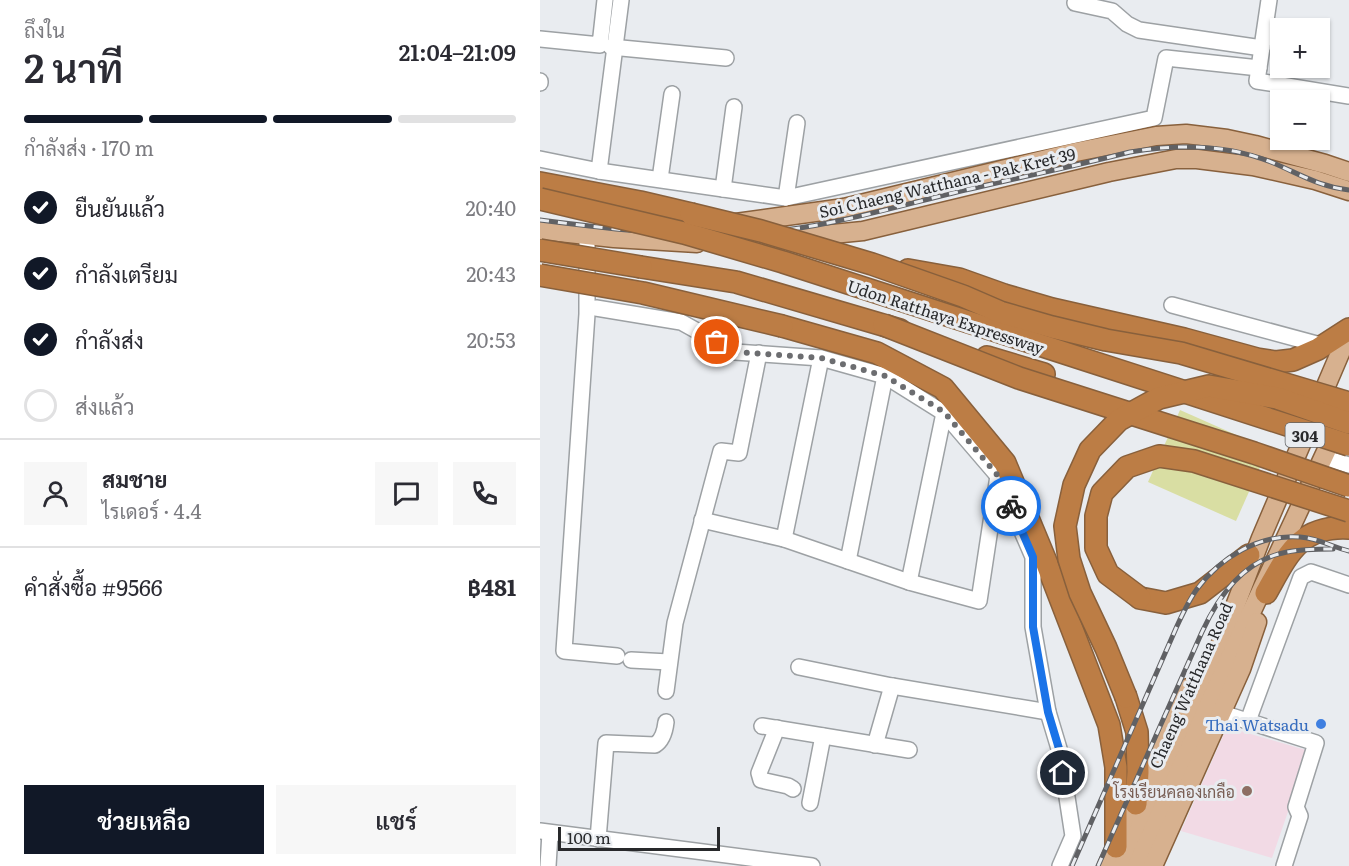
<!DOCTYPE html>
<html lang="th">
<meta charset="utf-8">
<style>
body{margin:0;font-family:Literata,Sarabun,serif;background:#f7f7f7;color:#2b2b33;height:100vh;display:flex;flex-direction:column;font-size:22px;white-space:nowrap}
*{box-sizing:border-box;margin:0}
p{font-size:20px;color:#7c7c81}
.icon{flex:none;width:33px;height:33px;fill:none;stroke:currentColor;stroke-width:2;stroke-linecap:round;stroke-linejoin:round}
.map{position:relative;flex:1;overflow:hidden}
.side{display:flex;flex-direction:column;background:#fff;width:540px}
.side>*{flex:none}
.buttons{position:absolute;left:730px;top:18px;display:grid;gap:12px}
.buttons a{display:grid;place-items:center;width:60px;height:60px;border-radius:0px;background:#fff;box-shadow:0 2px 4px #0004;font-size:30px}
.scale{position:absolute;left:18px;bottom:15px;width:162px;box-sizing:border-box;padding-left:6px;border:3px solid #28292b;border-top:0;font-size:16px;line-height:21px;white-space:nowrap;color:#28292b;-webkit-text-stroke:4px #e9ecf0;paint-order:stroke}
.pin{position:absolute;display:grid;place-items:center;width:51px;height:51px;color:#fff;margin:-26px;border:3px solid #fff;border-radius:50%;box-shadow:0 2px 6px #0007}
.courier{position:absolute;display:grid;place-items:center;width:60px;height:60px;margin:-30px;border:4px solid #1a73e8;border-radius:50%;background:#fff;color:#222;box-shadow:0 2px 8px #0007}
.summary em{font-style:normal;font-weight:600}
.summary div{display:flex;flex-direction:column-reverse}
.summary{display:flex;align-items:center;justify-content:space-between;height:102px;padding:0 24px}
h1{font-size:39px;font-weight:600;line-height:45px}
.bar{display:grid;grid-template-columns:repeat(4,1fr);gap:9px 6px;align-content:center;height:72px;padding:0 24px}
.bar i{height:8px;border-radius:4px;background:#e1e1e2}
.bar .current{background:#111827}
.bar p{grid-column:span 4}
.line{display:flex;align-items:center;gap:15px;padding:0 24px;border-top:2px solid #e1e1e2}
.line div{flex:1}
.round{display:grid;place-items:center;flex:none;width:63px;height:63px;border-radius:0px;background:#f7f7f7}
ol{padding:0 24px;list-style:none}
li{display:flex;align-items:center;gap:18px;height:66px}
li p{margin-inline-start:auto}
li .icon{padding:6px;border-radius:50%;background:#111827;color:#fff;stroke-width:4}
li:last-child{color:#7c7c81}
li i{width:33px;height:33px;border:3px solid #e1e1e2;border-radius:50%}
.cta{display:flex;gap:12px;margin-top:auto;padding:12px 24px}
.cta a{flex:1;height:69px;border-radius:0px;background:#111827;color:#fff;font-size:24px;font-weight:600;line-height:69px;text-align:center}
.cta a+a{background:#f7f7f7;color:#2b2b33}
main{display:flex;flex:1;min-height:0}
.map>svg:first-child{display:block}
.education{fill:#f2dae5}
.pitch{fill:#d9dea3}
.lines{fill:none;stroke-linecap:round;stroke-linejoin:round}
.minor-casing{stroke:#9da1a4;stroke-width:18}
.major-casing{stroke:#88603c;stroke-width:21}
.highway-casing{stroke:#88603c;stroke-width:24}
.minor{stroke:#fff;stroke-width:15}
.major{stroke:#d7b18f;stroke-width:18}
.highway{stroke:#bc7d45;stroke-width:21}
.rail-casing{stroke:#606164;stroke-width:5}
.rail{stroke:#e9ecf0;stroke-width:3;stroke-dasharray:9;stroke-linecap:butt}
.highway-bridge-casing{stroke:#88603c;stroke-width:24;stroke-linecap:butt}
.highway-bridge{stroke:#bc7d45;stroke-width:21}
.done{stroke:#6c6d70;stroke-width:6;stroke-dasharray:0 10.8}
.route{stroke:#1a73e8;stroke-width:8}
.shop-dot{fill:#3f7fe0;stroke:#e9ecf0;stroke-width:2}
.education-dot{fill:#8d6e63;stroke:#e9ecf0;stroke-width:2}
.labels{text-anchor:middle;dominant-baseline:central;stroke-width:6;stroke-linejoin:round;paint-order:stroke}
.shield{fill:#e9ecf0;stroke:#626466;stroke-width:1.5}
.shield-label{font-size:15px;font-weight:bold;fill:#28292b}
.street-label{font-size:16px;fill:#28292b;stroke:#e9ecf0}
.shop-label{font-size:16px;fill:#366cbe;stroke:#e9ecf0;text-anchor:end}
.education-label{font-size:16px;fill:#785e54;stroke:#e9ecf0;text-anchor:end}
</style>
<main>
<section class="side">
<div class="summary"><div><h1>2 นาที</h1><p>ถึงใน</p></div><em>21:04–21:09</em></div>
<div class="bar"><i class="current"></i><i class="current"></i><i class="current"></i><i></i><p>กำลังส่ง · 170 m</p></div>
<ol>
<li><svg class="icon" aria-label="check" viewBox="0 0 24 24"><path d="M5 12l5 5 9-10"/></svg>ยืนยันแล้ว<p>20:40</p></li>
<li><svg class="icon" aria-label="check" viewBox="0 0 24 24"><path d="M5 12l5 5 9-10"/></svg>กำลังเตรียม<p>20:43</p></li>
<li><svg class="icon" aria-label="check" viewBox="0 0 24 24"><path d="M5 12l5 5 9-10"/></svg>กำลังส่ง<p>20:53</p></li>
<li><i></i>ส่งแล้ว</li>
</ol>
<div class="line" style="height:108px"><a class="round"><svg class="icon" aria-label="person" viewBox="0 0 24 24"><circle cx="12" cy="8" r="4"/><path d="M4 21q1-7 8-7t8 7"/></svg></a><div><b>สมชาย</b><p>ไรเดอร์ · 4.4</p></div><a class="round"><svg class="icon" aria-label="chat" viewBox="0 0 24 24"><path d="M4 5h16v11H9l-5 4z"/></svg></a><a class="round"><svg class="icon" aria-label="phone" viewBox="0 0 24 24"><path d="M5 4h4l2 5-3 2q2 4 5 5l2-3 5 2v4C11 20 4 13 5 4z"/></svg></a></div>
<div class="line" style="height:78px"><div>คำสั่งซื้อ #9566</div><b>฿481</b></div>
<div class="cta"><a>ช่วยเหลือ</a><a>แชร์</a></div>
</section>
<div class="map">
<svg width="809" height="866" viewBox="0 0 809 866">
<rect width="100%" height="100%" fill="#e9ecf0"/>
<path class="education" d="M 687,727 L 769,751 L 732,858 L 641,831 Z"/>
<path class="pitch" d="M 640,410 L 728,449 L 696,521 L 608,482 Z"/>
<g class="lines">
<defs>
<g id="minor">
<path d="M 729,0 L 717,81 L 809,96"/>
<path d="M 535,3 L 572,11 L 587,24 L 599,30 L 722,48"/>
<path d="M 0,39 L 60,45 L 65,0"/>
<path d="M 71,47 L 186,58"/>
<path d="M 0,83 L 0,81"/>
<path d="M 0,159 L 59,171 L 246,198 L 614,118 L 626,58 L 719,68"/>
<path d="M 59,171 L 81,0"/>
<path d="M 120,179 L 132,94"/>
<path d="M 183,189 L 194,107"/>
<path d="M 246,198 L 257,123"/>
<path d="M 47,234 L 47,314 L 24,651 L 77,656"/>
<path d="M 632,305 L 784,346"/>
<path d="M 56,308 L 141,322 L 195,352 L 281,358 L 345,376 L 404,413 L 458,476 L 493,557 L 493,627 L 508,712 L 520,752 L 533,836 L 520,866"/>
<path d="M 785,458 L 809,465"/>
<path d="M 162,520 L 244,539 L 369,582 L 439,601 L 458,476"/>
<path d="M 244,539 L 281,358"/>
<path d="M 308,561 L 345,376"/>
<path d="M 369,582 L 404,413"/>
<path d="M 91,660 L 129,662"/>
<path d="M 259,667 L 352,686 L 508,712"/>
<path d="M 126,691 L 135,623 L 181,451 L 199,453 L 219,353"/>
<path d="M 682,713 L 776,743 L 756,807 L 760,816 L 744,866"/>
<path d="M 708,721 L 761,577 L 771,572 L 809,585"/>
<path d="M 222,726 L 369,750"/>
<path d="M 237,728 L 219,773 L 221,780 L 248,786 L 253,789"/>
<path d="M 335,745 L 352,686"/>
<path d="M 270,803 L 283,736"/>
<path d="M 0,831 L 272,866"/>
<path d="M 58,839 L 66,743 L 115,745 C 123,740 125,731 126,722"/>
<path d="M 8,866 L 10,833"/>
</g>
<g id="major">
<path d="M 196,223 L 304,208 L 536,152 L 616,136 L 646,134 L 687,139 L 715,145 L 785,164 L 809,172"/>
<path d="M 0,230 L 74,238 L 157,243"/>
<path d="M 191,244 L 323,231 L 569,172 L 636,159 L 657,159 L 713,166 L 775,180 L 809,191"/>
<path d="M 567,866 L 648,688"/>
<path d="M 583,866 L 676,656 L 721,538 L 809,332"/>
<path d="M 597,866 L 689,660 L 797,428"/>
<path d="M 613,866 L 701,669 L 717,622"/>
</g>
<g id="highway">
<path d="M 0,183 L 100,202 L 151,214"/>
<path d="M 101,267 L 196,282 L 360,330"/>
<path d="M 368,270 L 419,279 L 464,295 L 512,309 L 644,339 L 717,359 L 736,362 L 753,360 L 778,349 L 809,329"/>
<path d="M 242,326 L 337,353 L 403,388 L 465,463 L 505,559 L 569,725 L 576,767 L 576,847"/>
<path d="M 447,357 L 504,374"/>
<path d="M 726,593 C 747,556 759,525 809,528"/>
<path d="M 600,598 L 626,603 L 660,593 L 709,555"/>
<path d="M 586,697 L 597,732 L 598,772 L 596,804"/>
</g>
</defs>
<use href="#minor" class="minor-casing"/>
<use href="#major" class="major-casing"/>
<use href="#highway" class="highway-casing"/>
<use href="#minor" class="minor"/>
<use href="#major" class="major"/>
<use href="#highway" class="highway"/>
<defs>
<g id="rail">
<path d="M 0,220 C 71,229 141,238 213,233 C 281,229 347,209 413,193 C 472,179 531,167 590,152 C 637,144 686,144 731,162 C 760,174 777,186 809,190"/>
<path d="M 532,866 L 637,626 C 643,613 649,600 657,589 C 681,557 719,534 760,537 C 778,538 792,547 809,551"/>
<path d="M 558,866 L 662,632 C 679,595 704,560 747,552 C 762,549 778,549 793,549"/>
</g>
</defs>
<use href="#rail" class="rail-casing"/>
<use href="#rail" class="rail"/>
<defs>
<g id="highway-bridge">
<path d="M 0,199 L 144,233 L 243,262 L 809,445"/>
<path d="M 151,214 L 221,231 L 332,264 L 423,296 L 460,312 L 512,327 L 566,340 L 641,353 L 809,403"/>
<path d="M 0,250 L 101,267"/>
<path d="M 0,275 L 103,293 L 242,326"/>
<path d="M 344,325 L 479,378 L 714,453 L 809,486"/>
<path d="M 600,598 L 568,574 L 556,548 L 556,516 L 562,493 L 587,467 L 619,456 L 654,461 L 809,511"/>
<path d="M 586,697 L 566,648 L 540,593 L 529,559 L 525,526 L 534,485 L 550,450 L 579,420 L 619,398 L 669,386 L 737,398 L 809,423"/>
</g>
</defs>
<use href="#highway-bridge" class="highway-bridge-casing"/>
<use href="#highway-bridge" class="highway-bridge"/>
</g>
<g class="lines">
<path class="done" d="M 177,342 L 195,352 L 281,358 L 345,376 L 404,412 L 458,476 L 471,506"/>
<path class="route" d="M 471,506 L 493,557 L 493,627 L 508,712 L 520,752 L 523,773"/>
</g>
<circle class="shop-dot" cx="781" cy="724" r="6"/>
<circle class="education-dot" cx="707" cy="791" r="6"/>
<g class="labels">
<rect class="shield" x="745.5" y="423" width="39" height="24" rx="4.5"/>
<g class="shield-label">
<text x="765" y="435">304</text>
</g>
<g class="street-label">
<text transform="translate(407 182) rotate(-13)">Soi Chaeng Watthana - Pak Kret 39</text>
<text transform="translate(406 316) rotate(18)">Udon Ratthaya Expressway</text>
<text transform="translate(650 685) rotate(-66)">Chaeng Watthana Road</text>
</g>
<g class="shop-label">
<text x="769" y="724">Thai Watsadu</text>
</g>
<g class="education-label">
<text x="695" y="791">โรงเรียนคลองเกลือ</text>
</g>
</g>
</svg>
<div class="buttons">
<a>+</a>
<a>−</a>
</div>
<div class="scale">100 m</div>
<div class="pin" style="left:177px;top:342px;background:#ea580c"><svg class="icon" aria-label="bag" viewBox="0 0 24 24"><path d="M5 8h14l-1 12H6zM9 8a3 3 0 0 1 6 0"/></svg></div>
<div class="pin" style="left:523px;top:773px;background:#1f2937"><svg class="icon" aria-label="home" viewBox="0 0 24 24"><path d="M3 11l9-7 9 7M6 9v11h12V9"/></svg></div>
<div class="courier" style="left:471px;top:506px"><svg class="icon" aria-label="bike" viewBox="0 0 24 24"><circle cx="6" cy="16" r="4"/><circle cx="18" cy="16" r="4"/><path d="M6 16l4-8h5l3 8M10 8l3 8H6M13 5h3"/></svg></div>
</div>
</main>
